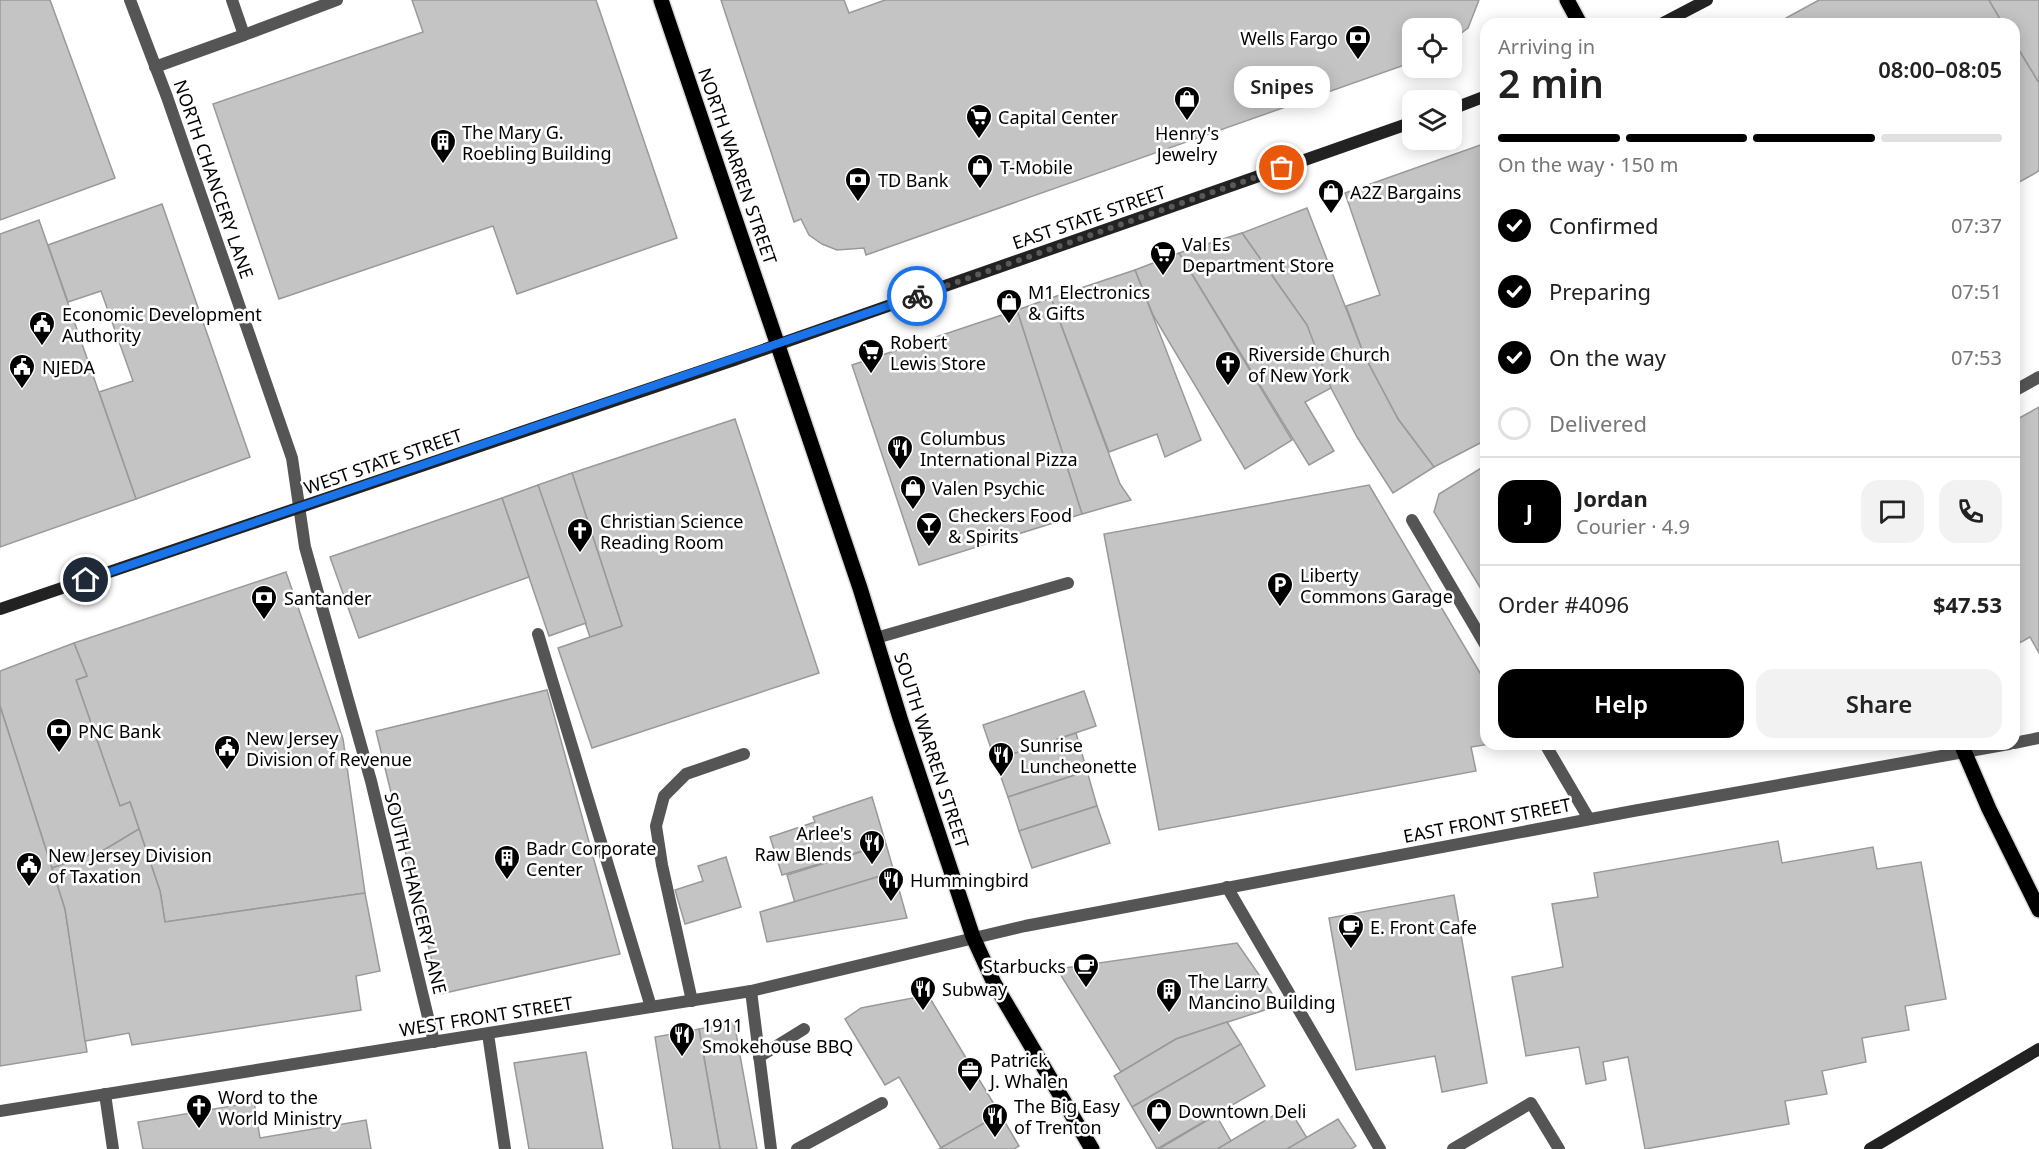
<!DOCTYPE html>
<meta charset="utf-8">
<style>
body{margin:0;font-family:"Noto Sans",sans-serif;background:#f2f2f2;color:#222;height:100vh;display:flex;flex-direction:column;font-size:22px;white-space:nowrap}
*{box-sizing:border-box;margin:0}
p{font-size:20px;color:#767676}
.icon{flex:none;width:33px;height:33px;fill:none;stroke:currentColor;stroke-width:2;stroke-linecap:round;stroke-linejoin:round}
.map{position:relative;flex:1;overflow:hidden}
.side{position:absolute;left:1480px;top:18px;width:540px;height:732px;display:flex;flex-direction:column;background:#fff;border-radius:18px;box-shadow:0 3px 15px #0003}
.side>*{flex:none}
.buttons{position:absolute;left:1402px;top:18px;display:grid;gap:12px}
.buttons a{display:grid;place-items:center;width:60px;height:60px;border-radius:12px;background:#fff;box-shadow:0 3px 15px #0003;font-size:30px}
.pin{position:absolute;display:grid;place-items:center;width:51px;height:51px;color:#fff;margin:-26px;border:3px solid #fff;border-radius:50%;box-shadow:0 2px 6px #0007}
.courier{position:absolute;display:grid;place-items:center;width:60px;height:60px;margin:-30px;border:4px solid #1a73e8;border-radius:50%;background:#fff;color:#222;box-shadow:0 2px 8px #0007}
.bubble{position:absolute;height:42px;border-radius:18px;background:#fff;box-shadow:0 3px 15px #0003;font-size:20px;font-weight:600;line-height:42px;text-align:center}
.overview em{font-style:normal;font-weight:600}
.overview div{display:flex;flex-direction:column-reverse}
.overview{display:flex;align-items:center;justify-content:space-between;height:102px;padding:0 18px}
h1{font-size:39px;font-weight:600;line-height:45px}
.bar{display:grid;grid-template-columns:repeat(4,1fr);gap:9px 6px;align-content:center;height:72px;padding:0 18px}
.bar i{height:8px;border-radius:4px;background:#e0e0e0}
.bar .current{background:#000}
.bar p{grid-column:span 4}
.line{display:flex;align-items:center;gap:15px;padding:0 18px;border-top:2px solid #e0e0e0}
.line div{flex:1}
.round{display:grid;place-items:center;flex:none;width:63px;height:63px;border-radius:18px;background:#f2f2f2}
ol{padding:0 18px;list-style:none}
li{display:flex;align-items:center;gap:18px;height:66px}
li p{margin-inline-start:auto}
li .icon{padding:6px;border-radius:50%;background:#000;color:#fff;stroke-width:4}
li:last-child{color:#767676}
li i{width:33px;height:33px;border:3px solid #e0e0e0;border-radius:50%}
.primary-button{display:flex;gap:12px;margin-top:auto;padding:12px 18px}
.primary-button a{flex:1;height:69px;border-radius:18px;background:#000;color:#fff;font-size:24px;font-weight:600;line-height:69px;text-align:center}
.primary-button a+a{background:#f2f2f2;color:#222}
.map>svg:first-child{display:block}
.building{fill:#c4c4c4;stroke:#999;stroke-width:1.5}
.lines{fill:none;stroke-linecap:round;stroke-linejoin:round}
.primary-casing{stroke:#dbdbdb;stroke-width:18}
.lane{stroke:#555;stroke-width:12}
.street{stroke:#555;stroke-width:12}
.secondary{stroke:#222;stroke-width:12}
.primary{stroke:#000;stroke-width:15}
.done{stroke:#595959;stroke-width:6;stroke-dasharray:0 10.8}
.route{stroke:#1a73e8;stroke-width:8}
.labels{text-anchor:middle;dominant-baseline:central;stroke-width:5;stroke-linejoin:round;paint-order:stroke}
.poi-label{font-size:18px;fill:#000;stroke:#fff;text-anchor:start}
.street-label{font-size:18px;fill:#000;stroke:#fff}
</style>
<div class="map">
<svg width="2039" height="1149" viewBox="0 0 2039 1149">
<rect width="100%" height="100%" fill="#fff"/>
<g class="building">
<path d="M 0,0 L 50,0 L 115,178 L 0,220 Z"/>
<path d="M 412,0 L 596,0 L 677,238 L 517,294 L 493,226 L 279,299 L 213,104 L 423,32 Z"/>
<path d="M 721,0 L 844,0 L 849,13 L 885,0 L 1479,0 L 1468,28 L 1452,40 L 1452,28 L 1413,28 L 1413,62 L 866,255 L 864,248 L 837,250 L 822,244 L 809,235 L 801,219 L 794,222 Z"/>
<path d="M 1819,0 L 1989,0 L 2003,24 L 1775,24 Z"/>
<path d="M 1989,0 L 2039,0 L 2039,83 L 2014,42 L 2014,24 L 2003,24 Z"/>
<path d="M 2014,42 L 2039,83 L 2039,171 L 2014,185 Z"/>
<path d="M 1486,143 L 1486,440 L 1434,467 L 1398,419 L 1364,355 L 1346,306 L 1380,295 L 1345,193 Z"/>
<path d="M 162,204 L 250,457 L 136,499 L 99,392 L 133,381 L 101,291 L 68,302 L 48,245 Z"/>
<path d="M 1307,208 L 1364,355 L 1398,419 L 1434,467 L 1393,493 L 1357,437 L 1323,373 L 1307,325 L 1242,233 Z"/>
<path d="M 39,220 L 136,499 L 0,547 L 0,234 Z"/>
<path d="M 1242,233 L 1307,325 L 1331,388 L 1305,402 L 1334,451 L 1309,465 L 1179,253 Z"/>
<path d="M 1179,253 L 1292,440 L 1245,469 L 1153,315 L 1135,270 Z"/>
<path d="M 1135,270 L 1201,440 L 1165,457 L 1157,434 L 1109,452 L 1051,298 Z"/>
<path d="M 1051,298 L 1120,484 L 1131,500 L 1082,514 L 1017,310 Z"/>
<path d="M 1017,310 L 1082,514 L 919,565 L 852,365 Z"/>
<path d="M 2039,407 L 2039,653 L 2030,637 L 2014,646 L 2014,421 Z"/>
<path d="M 735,419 L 819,673 L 592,748 L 558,648 L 622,626 L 572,473 Z"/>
<path d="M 1486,465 L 1486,597 L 1434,512 L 1439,494 Z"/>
<path d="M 572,473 L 622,626 L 590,637 L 538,485 Z"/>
<path d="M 538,485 L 586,623 L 549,636 L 502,498 Z"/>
<path d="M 1369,485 L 1486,683 L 1486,744 L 1490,744 L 1471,747 L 1476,771 L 1159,830 L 1104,534 Z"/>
<path d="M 502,498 L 529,577 L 359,638 L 330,557 Z"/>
<path d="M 286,572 L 343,739 L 365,893 L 165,922 L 160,891 L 130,802 L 120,806 L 76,680 L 87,676 L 74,643 Z"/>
<path d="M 74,643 L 87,676 L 76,680 L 120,806 L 130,802 L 139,829 L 104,850 L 52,868 L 0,706 L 0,671 Z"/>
<path d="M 547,690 L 620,954 L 440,994 L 376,731 Z"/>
<path d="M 1084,691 L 1096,726 L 995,760 L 983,725 Z"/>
<path d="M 0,706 L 65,909 L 87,1052 L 0,1066 Z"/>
<path d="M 1076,733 L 1087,771 L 1008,797 L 995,760 Z"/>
<path d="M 1567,744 L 1594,744 L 1570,748 Z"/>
<path d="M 1087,771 L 1097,806 L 1019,831 L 1008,797 Z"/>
<path d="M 872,797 L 886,844 L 782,875 L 770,837 L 815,822 L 813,817 Z"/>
<path d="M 1097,806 L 1110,843 L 1032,868 L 1019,831 Z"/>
<path d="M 139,829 L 160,891 L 165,922 L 365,893 L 380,971 L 356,976 L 361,1010 L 132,1045 L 129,1033 L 85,1041 L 65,909 L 52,868 L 104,850 Z"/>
<path d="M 1778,841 L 1782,863 L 1873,847 L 1877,869 L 1921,862 L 1946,999 L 1905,1006 L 1909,1030 L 1862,1038 L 1866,1062 L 1822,1071 L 1827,1094 L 1785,1101 L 1789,1124 L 1645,1149 L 1628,1057 L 1603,1062 L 1606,1080 L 1586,1084 L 1579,1047 L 1526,1056 L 1512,977 L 1563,967 L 1552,904 L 1598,897 L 1594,873 Z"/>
<path d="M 886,844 L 894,872 L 795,903 L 787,875 Z"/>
<path d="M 726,857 L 741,907 L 685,924 L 675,890 L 703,881 L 698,866 Z"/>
<path d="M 894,872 L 907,918 L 767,942 L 760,912 Z"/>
<path d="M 1454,895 L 1487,1083 L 1442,1092 L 1435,1056 L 1356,1070 L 1329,918 Z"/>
<path d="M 1237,943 L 1280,1005 L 1176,1039 L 1121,1072 L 1057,969 Z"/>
<path d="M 928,995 L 1000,1114 L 941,1148 L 899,1077 L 885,1085 L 845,1019 L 861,1008 Z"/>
<path d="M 734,1022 L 757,1149 L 720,1149 L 699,1029 Z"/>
<path d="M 1227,1022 L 1241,1044 L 1132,1107 L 1114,1076 L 1176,1039 Z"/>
<path d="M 699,1029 L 720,1149 L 673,1149 L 655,1037 Z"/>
<path d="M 1241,1044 L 1265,1086 L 1157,1149 L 1132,1107 Z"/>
<path d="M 586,1052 L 603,1149 L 529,1149 L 514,1063 Z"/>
<path d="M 254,1102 L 260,1138 L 366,1120 L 371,1149 L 143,1149 L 138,1122 Z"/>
<path d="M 1288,1107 L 1307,1138 L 1287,1149 L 1217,1149 Z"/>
<path d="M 1000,1114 L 1019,1146 L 1014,1149 L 939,1149 Z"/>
<path d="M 1216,1115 L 1231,1141 L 1217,1149 L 1159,1149 Z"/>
<path d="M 1338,1119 L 1356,1146 L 1351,1149 L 1287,1149 Z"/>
</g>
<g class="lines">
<defs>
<g id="primary">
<path d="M 661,0 L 860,588 L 900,718 L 973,937 L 994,983 L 1092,1149"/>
<path d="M 1567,0 L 1580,24"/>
<path d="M 1961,744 L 1989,809 L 2039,910"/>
</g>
</defs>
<use href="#primary" class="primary-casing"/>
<g class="lane">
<path d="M 244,35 L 337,0"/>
<path d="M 155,67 L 244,35 L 232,0"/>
<path d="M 2014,391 L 2039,377"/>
<path d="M 1412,520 L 1486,646"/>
<path d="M 538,634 L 651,1007"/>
<path d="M 876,638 L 1068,583"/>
<path d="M 1545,744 L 1589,819"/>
<path d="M 1227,887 L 1380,1149"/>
<path d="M 751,991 L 771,1149"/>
<path d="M 692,1001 L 662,865 L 656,826 L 664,796 L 686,774 L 744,754"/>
<path d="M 759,1057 L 804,1029"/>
<path d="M 105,1094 L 113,1149"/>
<path d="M 797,1149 L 882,1103"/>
<path d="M 1453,1149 L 1531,1103 L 1559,1149"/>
</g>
<g class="street">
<path d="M 130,0 L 167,97 L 292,458 L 305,547 L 371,781 L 434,1042"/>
<path d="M 2014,743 L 2039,738"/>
<path d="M 488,1034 L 505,1149"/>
<path d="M 0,1111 L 751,991 L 1025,926 L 1633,811 L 2009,744"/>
</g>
<g class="secondary">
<path d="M 1661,24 L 1707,0"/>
<path d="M 1452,109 L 1486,96"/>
<path d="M 0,609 L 734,360 L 1413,122"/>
<path d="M 1870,1149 L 2039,1049"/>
</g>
<use href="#primary" class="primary"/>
</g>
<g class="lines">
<path class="done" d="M 917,296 L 1282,168"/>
<path class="route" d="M 86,580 L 917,296"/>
</g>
<defs>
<symbol id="bank-pin" viewBox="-11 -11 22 30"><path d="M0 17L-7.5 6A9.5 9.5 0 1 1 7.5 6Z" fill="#000" stroke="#fff"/><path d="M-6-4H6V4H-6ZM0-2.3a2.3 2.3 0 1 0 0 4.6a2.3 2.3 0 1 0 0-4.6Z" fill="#fff"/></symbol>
<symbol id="shop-pin" viewBox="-11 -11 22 30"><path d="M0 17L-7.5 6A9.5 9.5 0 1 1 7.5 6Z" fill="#000" stroke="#fff"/><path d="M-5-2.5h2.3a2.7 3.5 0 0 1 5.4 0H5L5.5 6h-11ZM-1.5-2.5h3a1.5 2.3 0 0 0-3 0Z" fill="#fff"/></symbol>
<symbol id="supermarket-pin" viewBox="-11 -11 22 30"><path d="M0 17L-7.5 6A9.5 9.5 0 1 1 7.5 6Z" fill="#000" stroke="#fff"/><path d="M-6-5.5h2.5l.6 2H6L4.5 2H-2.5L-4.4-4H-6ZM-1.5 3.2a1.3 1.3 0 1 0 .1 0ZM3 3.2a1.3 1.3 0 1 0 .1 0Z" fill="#fff"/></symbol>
<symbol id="building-pin" viewBox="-11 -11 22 30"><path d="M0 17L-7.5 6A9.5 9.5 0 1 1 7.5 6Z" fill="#000" stroke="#fff"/><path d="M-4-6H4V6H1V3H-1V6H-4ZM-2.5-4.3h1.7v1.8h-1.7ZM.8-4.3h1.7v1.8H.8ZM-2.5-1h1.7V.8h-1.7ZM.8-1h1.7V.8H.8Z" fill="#fff"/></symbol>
<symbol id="civic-pin" viewBox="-11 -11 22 30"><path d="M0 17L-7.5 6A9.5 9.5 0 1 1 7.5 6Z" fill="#000" stroke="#fff"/><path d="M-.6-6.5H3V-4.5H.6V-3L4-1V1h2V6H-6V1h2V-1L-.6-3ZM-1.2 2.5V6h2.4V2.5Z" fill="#fff"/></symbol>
<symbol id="church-pin" viewBox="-11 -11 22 30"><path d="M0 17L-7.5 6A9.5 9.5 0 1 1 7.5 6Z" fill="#000" stroke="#fff"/><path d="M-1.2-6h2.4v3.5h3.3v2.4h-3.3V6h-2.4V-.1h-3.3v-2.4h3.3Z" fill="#fff"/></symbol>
<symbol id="restaurant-pin" viewBox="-11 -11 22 30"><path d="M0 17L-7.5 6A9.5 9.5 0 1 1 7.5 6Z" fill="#000" stroke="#fff"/><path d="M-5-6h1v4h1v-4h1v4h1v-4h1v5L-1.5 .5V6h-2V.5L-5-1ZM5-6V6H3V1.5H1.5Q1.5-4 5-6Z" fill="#fff"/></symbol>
<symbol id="bar-pin" viewBox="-11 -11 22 30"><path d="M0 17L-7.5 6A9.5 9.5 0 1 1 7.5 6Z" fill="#000" stroke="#fff"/><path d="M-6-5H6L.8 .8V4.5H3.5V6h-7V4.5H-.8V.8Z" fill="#fff"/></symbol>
<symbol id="parking-pin" viewBox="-11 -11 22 30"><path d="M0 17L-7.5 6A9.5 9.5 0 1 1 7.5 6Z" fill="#000" stroke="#fff"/><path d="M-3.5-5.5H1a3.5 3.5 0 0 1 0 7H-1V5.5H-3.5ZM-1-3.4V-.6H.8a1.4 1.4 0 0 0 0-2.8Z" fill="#fff"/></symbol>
<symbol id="cafe-pin" viewBox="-11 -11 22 30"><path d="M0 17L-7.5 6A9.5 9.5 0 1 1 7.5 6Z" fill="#000" stroke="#fff"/><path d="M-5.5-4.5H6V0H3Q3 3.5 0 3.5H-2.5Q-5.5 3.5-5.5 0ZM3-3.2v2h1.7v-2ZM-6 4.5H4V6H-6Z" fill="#fff"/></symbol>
<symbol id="office-pin" viewBox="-11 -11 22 30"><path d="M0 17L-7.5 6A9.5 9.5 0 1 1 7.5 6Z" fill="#000" stroke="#fff"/><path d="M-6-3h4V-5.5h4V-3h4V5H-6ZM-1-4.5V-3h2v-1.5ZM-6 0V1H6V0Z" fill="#fff"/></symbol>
</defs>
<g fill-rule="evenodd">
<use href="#bank-pin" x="1343" y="23" width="30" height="40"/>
<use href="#shop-pin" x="1172" y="84" width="30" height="40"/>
<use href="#supermarket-pin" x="964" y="102" width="30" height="40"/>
<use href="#building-pin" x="428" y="127" width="30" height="40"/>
<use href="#shop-pin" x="965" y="152" width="30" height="40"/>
<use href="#bank-pin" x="843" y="165" width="30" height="40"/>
<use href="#shop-pin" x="1316" y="177" width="30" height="40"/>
<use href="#supermarket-pin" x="1148" y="239" width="30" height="40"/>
<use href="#shop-pin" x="994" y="287" width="30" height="40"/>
<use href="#civic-pin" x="27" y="309" width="30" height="40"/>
<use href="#supermarket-pin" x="856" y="337" width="30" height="40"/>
<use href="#church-pin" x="1213" y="349" width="30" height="40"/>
<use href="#civic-pin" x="7" y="352" width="30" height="40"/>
<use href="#restaurant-pin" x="885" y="433" width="30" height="40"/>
<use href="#shop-pin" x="898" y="473" width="30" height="40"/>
<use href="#bar-pin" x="914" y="510" width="30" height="40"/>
<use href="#church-pin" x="565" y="516" width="30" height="40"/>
<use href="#parking-pin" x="1265" y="570" width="30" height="40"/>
<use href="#bank-pin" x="249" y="583" width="30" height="40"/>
<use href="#bank-pin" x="44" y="716" width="30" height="40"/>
<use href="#civic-pin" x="212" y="733" width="30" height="40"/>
<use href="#restaurant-pin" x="986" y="740" width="30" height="40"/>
<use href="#restaurant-pin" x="857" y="828" width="30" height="40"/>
<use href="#building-pin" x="492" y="843" width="30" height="40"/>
<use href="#civic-pin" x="14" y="850" width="30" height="40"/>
<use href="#restaurant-pin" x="876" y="865" width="30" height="40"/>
<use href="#cafe-pin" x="1336" y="912" width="30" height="40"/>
<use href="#cafe-pin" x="1071" y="951" width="30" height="40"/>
<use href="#restaurant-pin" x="908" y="974" width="30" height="40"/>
<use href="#building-pin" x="1154" y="976" width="30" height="40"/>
<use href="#restaurant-pin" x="667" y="1020" width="30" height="40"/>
<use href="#office-pin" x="955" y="1055" width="30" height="40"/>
<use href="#church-pin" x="184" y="1092" width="30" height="40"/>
<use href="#shop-pin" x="1144" y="1096" width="30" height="40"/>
<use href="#restaurant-pin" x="980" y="1101" width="30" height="40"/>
</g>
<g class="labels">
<g class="poi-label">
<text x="1338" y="38" text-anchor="end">Wells Fargo</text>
<text x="998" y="117">Capital Center</text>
<text x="462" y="132">The Mary G.<tspan x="462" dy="21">Roebling Building</tspan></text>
<text x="1187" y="133" text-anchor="middle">Henry's<tspan x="1187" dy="21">Jewelry</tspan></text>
<text x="1000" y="167">T-Mobile</text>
<text x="878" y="180">TD Bank</text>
<text x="1350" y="192">A2Z Bargains</text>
<text x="1182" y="244">Val Es<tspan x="1182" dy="21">Department Store</tspan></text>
<text x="1028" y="292">M1 Electronics<tspan x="1028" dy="21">&amp; Gifts</tspan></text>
<text x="62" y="314">Economic Development<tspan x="62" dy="21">Authority</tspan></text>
<text x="890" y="342">Robert<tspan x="890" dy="21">Lewis Store</tspan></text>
<text x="1248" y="354">Riverside Church<tspan x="1248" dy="21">of New York</tspan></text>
<text x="42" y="367">NJEDA</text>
<text x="920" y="438">Columbus<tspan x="920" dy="21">International Pizza</tspan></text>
<text x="932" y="488">Valen Psychic</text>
<text x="948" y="515">Checkers Food<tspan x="948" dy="21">&amp; Spirits</tspan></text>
<text x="600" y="521">Christian Science<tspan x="600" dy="21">Reading Room</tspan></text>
<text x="1300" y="575">Liberty<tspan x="1300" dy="21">Commons Garage</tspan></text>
<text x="284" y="598">Santander</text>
<text x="78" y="731">PNC Bank</text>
<text x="246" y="738">New Jersey<tspan x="246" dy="21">Division of Revenue</tspan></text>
<text x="1020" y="745">Sunrise<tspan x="1020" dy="21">Luncheonette</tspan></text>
<text x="852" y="833" text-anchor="end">Arlee's<tspan x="852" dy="21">Raw Blends</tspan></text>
<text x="526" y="848">Badr Corporate<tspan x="526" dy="21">Center</tspan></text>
<text x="48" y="855">New Jersey Division<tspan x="48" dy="21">of Taxation</tspan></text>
<text x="910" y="880">Hummingbird</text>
<text x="1370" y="927">E. Front Cafe</text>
<text x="1066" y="966" text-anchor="end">Starbucks</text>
<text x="1188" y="981">The Larry<tspan x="1188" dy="21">Mancino Building</tspan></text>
<text x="942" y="989">Subway</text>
<text x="702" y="1025">1911<tspan x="702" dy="21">Smokehouse BBQ</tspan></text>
<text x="990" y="1060">Patrick<tspan x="990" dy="21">J. Whalen</tspan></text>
<text x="218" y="1097">Word to the<tspan x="218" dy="21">World Ministry</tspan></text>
<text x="1014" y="1106">The Big Easy<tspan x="1014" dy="21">of Trenton</tspan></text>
<text x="1178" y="1111">Downtown Deli</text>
</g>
<g class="street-label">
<text transform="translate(738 166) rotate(71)">NORTH WARREN STREET</text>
<text transform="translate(214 179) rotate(71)">NORTH CHANCERY LANE</text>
<text transform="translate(1089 217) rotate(-19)">EAST STATE STREET</text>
<text transform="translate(383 461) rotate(-19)">WEST STATE STREET</text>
<text transform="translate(932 750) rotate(72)">SOUTH WARREN STREET</text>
<text transform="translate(1487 820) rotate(-11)">EAST FRONT STREET</text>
<text transform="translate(416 893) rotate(76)">SOUTH CHANCERY LANE</text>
<text transform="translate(486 1016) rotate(-9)">WEST FRONT STREET</text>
</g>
</g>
</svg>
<div class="buttons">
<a><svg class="icon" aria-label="locate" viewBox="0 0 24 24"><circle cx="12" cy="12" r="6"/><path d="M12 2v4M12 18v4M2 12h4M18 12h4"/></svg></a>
<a><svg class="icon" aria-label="layers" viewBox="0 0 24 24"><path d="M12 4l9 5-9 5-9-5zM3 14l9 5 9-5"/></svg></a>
</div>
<div class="pin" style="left:1282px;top:168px;background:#ea580c"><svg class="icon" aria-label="bag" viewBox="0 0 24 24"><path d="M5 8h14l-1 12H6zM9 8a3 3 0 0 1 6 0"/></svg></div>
<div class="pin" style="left:86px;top:580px;background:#1f2937"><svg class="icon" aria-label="home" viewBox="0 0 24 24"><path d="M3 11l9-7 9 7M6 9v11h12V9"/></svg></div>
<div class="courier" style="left:917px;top:296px"><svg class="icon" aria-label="bike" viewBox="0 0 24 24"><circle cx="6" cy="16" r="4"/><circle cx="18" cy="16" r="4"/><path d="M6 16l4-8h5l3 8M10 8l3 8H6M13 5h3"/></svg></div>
<div class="bubble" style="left:1234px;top:66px;width:96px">Snipes</div>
<section class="side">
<div class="overview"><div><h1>2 min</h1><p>Arriving in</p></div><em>08:00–08:05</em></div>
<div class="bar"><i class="current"></i><i class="current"></i><i class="current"></i><i></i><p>On the way · 150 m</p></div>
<ol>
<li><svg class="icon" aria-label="check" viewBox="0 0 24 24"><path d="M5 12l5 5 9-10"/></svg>Confirmed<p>07:37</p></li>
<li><svg class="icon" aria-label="check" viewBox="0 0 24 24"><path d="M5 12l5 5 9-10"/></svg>Preparing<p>07:51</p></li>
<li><svg class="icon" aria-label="check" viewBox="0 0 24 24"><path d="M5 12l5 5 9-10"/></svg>On the way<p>07:53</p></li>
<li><i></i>Delivered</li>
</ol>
<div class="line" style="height:108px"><b class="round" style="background:#000;color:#fff">J</b><div><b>Jordan</b><p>Courier · 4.9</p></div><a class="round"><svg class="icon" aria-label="chat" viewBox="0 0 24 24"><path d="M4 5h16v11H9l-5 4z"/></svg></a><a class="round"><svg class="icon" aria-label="phone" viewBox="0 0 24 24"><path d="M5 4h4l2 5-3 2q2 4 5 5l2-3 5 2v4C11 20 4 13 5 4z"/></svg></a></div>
<div class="line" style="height:78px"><div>Order #4096</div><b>$47.53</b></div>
<div class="primary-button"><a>Help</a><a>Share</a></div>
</section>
</div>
